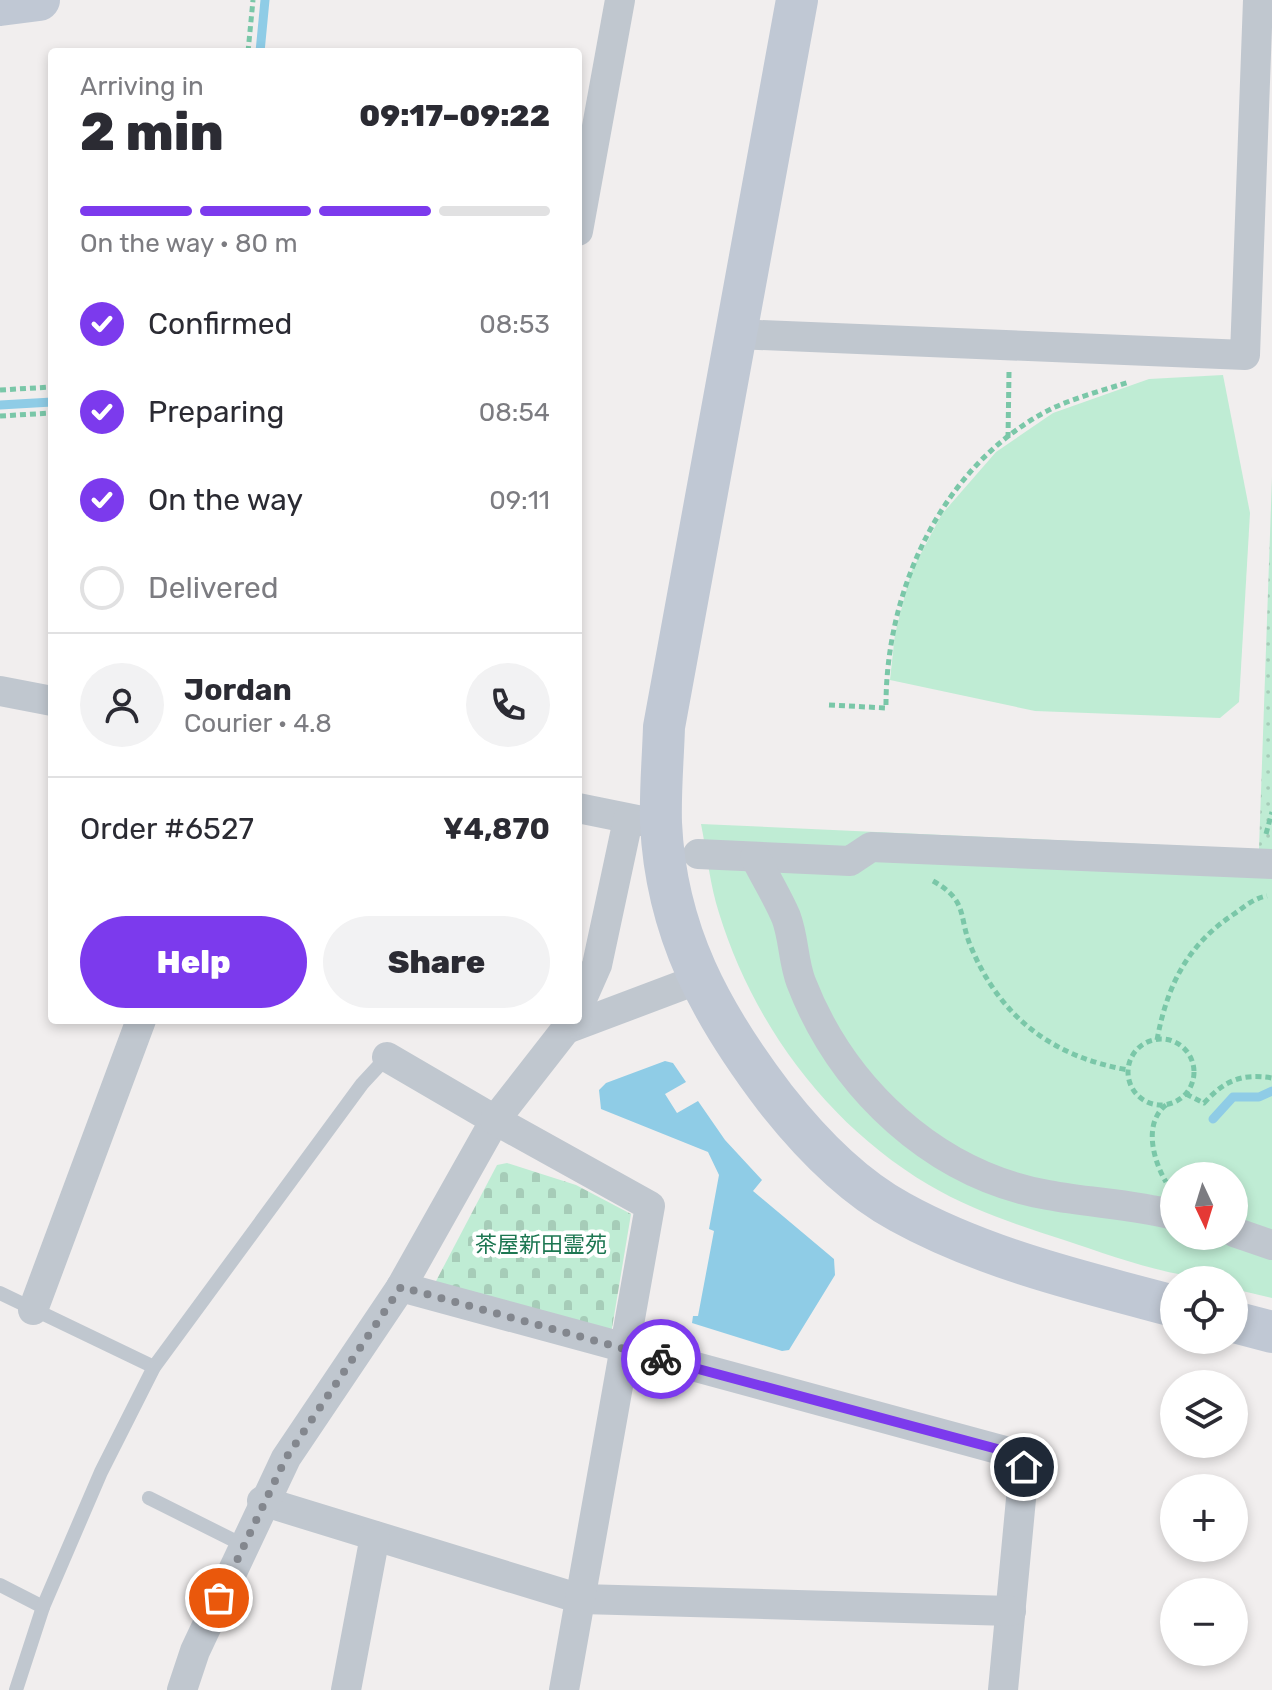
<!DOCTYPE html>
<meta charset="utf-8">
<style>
body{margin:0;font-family:Rubik,"Noto Sans JP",sans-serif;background:#f2f2f3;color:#2b2b33;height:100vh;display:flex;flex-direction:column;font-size:30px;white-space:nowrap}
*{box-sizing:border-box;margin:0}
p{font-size:26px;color:#7c7c81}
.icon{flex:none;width:44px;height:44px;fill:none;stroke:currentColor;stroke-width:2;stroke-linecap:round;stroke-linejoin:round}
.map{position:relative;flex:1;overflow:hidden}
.side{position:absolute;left:48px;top:48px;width:534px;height:976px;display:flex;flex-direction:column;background:#fff;border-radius:8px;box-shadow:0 4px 12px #0003}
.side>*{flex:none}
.needle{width:52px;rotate:176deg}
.buttons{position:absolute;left:1160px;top:1162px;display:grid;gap:16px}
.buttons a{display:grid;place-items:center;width:88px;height:88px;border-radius:50%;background:#fff;box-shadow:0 4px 12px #0003;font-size:40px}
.pin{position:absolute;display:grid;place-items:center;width:68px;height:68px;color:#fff;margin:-34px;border:4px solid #fff;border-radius:50%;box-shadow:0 2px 8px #0007}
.courier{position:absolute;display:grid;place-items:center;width:80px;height:80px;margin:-40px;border:6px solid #7c3aed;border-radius:50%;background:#fff;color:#222;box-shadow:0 2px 10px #0007}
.overview em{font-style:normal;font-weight:800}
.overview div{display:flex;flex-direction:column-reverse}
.overview{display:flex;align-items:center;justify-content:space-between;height:136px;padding:0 32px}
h1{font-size:52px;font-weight:800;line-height:60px}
.bar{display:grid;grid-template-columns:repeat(4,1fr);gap:12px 8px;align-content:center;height:96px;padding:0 32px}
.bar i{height:10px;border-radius:6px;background:#e1e1e2}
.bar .selected{background:#7c3aed}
.bar p{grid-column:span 4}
.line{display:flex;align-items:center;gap:20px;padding:0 32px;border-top:2px solid #e1e1e2}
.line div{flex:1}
.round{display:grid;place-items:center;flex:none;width:84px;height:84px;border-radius:42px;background:#f2f2f3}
ol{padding:0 32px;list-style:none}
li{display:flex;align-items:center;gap:24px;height:88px}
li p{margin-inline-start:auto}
li .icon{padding:8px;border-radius:50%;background:#7c3aed;color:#fff;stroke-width:4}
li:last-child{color:#7c7c81}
li i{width:44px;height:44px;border:4px solid #e1e1e2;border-radius:50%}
.cta{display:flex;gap:16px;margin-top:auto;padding:16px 32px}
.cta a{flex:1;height:92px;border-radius:48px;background:#7c3aed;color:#fff;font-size:32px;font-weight:800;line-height:92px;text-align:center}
.cta a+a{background:#f2f2f3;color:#2b2b33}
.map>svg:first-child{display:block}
.grass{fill:url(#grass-dots)}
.cemetery{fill:url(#cemetery-stones)}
.park{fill:#bfecd4;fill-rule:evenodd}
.water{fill:#8fcce6}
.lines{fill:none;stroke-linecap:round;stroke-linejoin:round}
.stream{stroke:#8fcce6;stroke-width:9}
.path{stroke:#7ac7a8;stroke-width:5;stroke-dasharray:6 4;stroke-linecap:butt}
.lane{stroke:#c0c7cf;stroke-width:14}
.street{stroke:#c0c7cf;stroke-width:30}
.secondary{stroke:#c0c8d4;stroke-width:42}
.done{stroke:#83878e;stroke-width:8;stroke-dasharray:0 14.4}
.route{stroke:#7c3aed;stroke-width:10}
.labels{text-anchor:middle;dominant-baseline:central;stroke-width:8;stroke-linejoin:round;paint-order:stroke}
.park-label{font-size:22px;fill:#1d7752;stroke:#fff}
</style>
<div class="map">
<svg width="1272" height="1690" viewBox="0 0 1272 1690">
<defs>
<pattern id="grass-dots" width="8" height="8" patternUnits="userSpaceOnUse" patternTransform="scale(2)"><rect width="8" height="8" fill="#bfecd4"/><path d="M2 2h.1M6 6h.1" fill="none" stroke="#a6ccb8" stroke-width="1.8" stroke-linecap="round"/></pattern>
<pattern id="cemetery-stones" width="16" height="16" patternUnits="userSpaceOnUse" patternTransform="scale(2)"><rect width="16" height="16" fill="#bfecd4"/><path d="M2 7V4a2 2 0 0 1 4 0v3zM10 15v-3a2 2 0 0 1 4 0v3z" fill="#a6ccb8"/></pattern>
</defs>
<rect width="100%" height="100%" fill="#f1eeee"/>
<path class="grass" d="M 1272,477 L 1272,850 L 1259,849 Z"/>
<path class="cemetery" d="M 507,1163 L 576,1185 L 631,1214 L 611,1334 L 435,1283 L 497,1165 Z"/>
<g class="park">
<path d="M 1223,375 L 1250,513 L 1239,702 L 1220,718 L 1035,711 L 890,680 L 895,634 L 911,572 L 942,514 L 996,452 L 1053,413 L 1149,379 Z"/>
<path d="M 701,824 L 1272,850 L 1272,1298 L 1234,1289 L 1234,1280 C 1176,1280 1118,1258 1064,1240 C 1018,1225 971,1210 929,1185 C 828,1125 754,1026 719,913 C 710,885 707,854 701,824 ZM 1174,1176 L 1234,1176 L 1234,1236 L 1174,1236 Z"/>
</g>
<path class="water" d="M 665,1061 L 673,1063 L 686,1082 L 665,1094 L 677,1113 L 698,1101 L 725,1140 L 762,1180 L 753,1191 L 834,1259 L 835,1275 L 789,1350 L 782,1351 L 692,1323 L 693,1316 L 698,1316 L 714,1231 L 709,1229 L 719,1175 L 708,1152 L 601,1109 L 599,1090 L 606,1083 Z"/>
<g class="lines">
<g class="stream">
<path d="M 260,52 L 265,0"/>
<path d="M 0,405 L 52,402"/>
<path d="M 1213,1119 L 1233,1097 L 1259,1097 L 1272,1091"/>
</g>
<g class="path">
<path d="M 248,52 L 253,0"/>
<path d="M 0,390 L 52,387"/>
<path d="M 0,416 L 52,413"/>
<path d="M 1008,438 L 1009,372"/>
<path d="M 829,705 L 886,708 C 885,590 943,462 1053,408 C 1077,397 1104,390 1129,382"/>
<path d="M 1266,834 L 1272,812"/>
<path d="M 933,881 C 969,901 958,917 971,947 C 1001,1019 1054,1057 1128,1070"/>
<circle cx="1161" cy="1072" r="33"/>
<path d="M 1157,1040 C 1167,986 1187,945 1234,914 C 1244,907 1254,898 1267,896"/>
<path d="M 1186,1094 L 1204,1103 C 1224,1081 1241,1073 1272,1078"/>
<path d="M 1166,1105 C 1143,1123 1153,1160 1166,1182"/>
</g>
<g class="lane">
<path d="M 0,1293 L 154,1367"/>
<path d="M 149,1498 L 243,1545"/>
<path d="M 0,1585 L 43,1607"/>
<path d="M 16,1690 L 43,1607 L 101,1472 L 154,1367 L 362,1084 L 387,1057"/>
</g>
<g class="street">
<path d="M 578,231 L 620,0"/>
<path d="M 736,334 L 1245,355 L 1258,0"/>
<path d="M 0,691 L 52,701"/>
<path d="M 578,808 L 647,822"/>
<path d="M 698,854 L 850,861 L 871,847 L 1272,864"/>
<path d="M 755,857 C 765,877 777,896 786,917 C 794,938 793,961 801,982 C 842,1088 934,1175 1048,1195 C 1090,1203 1132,1204 1174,1215"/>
<path d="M 578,1008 L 597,965 L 628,820"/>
<path d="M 569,1028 L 699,979"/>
<path d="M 1234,1232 L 1272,1245"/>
<path d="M 401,1287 L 1016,1454 L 1024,1467 L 1003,1690"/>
<path d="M 33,1310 L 141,1020"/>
<path d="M 262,1501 L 581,1599 L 1011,1611"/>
<path d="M 182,1690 L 195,1651 L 286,1458 L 401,1287 L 495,1120 L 387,1057"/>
<path d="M 346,1690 L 375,1536"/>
<path d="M 564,1690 L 650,1206 L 495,1120 L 573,1020"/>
</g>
<g class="secondary">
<path d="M 797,0 L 664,727 C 663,759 660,792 661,823 C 666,932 711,1014 775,1098 C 808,1140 852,1186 900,1212 C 983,1258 1082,1282 1174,1306"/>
<path d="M 0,5 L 39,0"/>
<path d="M 1234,1322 L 1272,1332"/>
</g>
</g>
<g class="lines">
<path class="done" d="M 219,1598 L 286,1458 L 401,1287 L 661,1359"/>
<path class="route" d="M 661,1359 L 1016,1454 L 1024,1467"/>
</g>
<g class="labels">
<g class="park-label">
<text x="541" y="1244">茶屋新田霊苑</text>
</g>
</g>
</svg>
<div class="buttons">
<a><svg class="needle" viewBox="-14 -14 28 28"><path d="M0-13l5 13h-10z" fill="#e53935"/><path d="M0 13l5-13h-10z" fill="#7c7c81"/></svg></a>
<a><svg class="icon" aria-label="locate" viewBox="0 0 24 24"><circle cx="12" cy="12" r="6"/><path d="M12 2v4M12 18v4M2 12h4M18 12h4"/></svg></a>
<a><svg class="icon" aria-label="layers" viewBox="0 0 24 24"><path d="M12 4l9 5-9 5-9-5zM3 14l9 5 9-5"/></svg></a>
<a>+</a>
<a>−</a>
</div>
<div class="pin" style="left:219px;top:1598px;background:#ea580c"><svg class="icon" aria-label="bag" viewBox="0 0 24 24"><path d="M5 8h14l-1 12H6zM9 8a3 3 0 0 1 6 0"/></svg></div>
<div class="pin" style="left:1024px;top:1467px;background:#1f2937"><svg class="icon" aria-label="home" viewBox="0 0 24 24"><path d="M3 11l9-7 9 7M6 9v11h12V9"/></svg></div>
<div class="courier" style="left:661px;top:1359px"><svg class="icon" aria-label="bike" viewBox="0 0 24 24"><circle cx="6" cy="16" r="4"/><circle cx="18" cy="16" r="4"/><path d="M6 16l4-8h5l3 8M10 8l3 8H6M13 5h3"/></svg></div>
<section class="side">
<div class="overview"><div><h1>2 min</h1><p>Arriving in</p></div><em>09:17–09:22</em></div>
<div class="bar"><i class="selected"></i><i class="selected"></i><i class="selected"></i><i></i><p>On the way · 80 m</p></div>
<ol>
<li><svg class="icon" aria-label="check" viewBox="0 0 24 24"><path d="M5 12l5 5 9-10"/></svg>Confirmed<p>08:53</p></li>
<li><svg class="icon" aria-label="check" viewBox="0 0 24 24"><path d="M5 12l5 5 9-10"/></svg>Preparing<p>08:54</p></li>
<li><svg class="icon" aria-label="check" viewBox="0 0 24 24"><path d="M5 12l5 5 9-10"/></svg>On the way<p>09:11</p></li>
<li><i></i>Delivered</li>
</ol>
<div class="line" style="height:144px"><a class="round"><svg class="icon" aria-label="person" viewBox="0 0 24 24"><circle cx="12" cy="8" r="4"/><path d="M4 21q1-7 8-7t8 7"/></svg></a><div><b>Jordan</b><p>Courier · 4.8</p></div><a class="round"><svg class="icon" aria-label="phone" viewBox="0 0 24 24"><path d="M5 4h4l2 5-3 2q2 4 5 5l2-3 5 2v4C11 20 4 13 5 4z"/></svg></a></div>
<div class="line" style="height:104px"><div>Order #6527</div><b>¥4,870</b></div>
<div class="cta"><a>Help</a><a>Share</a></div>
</section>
</div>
